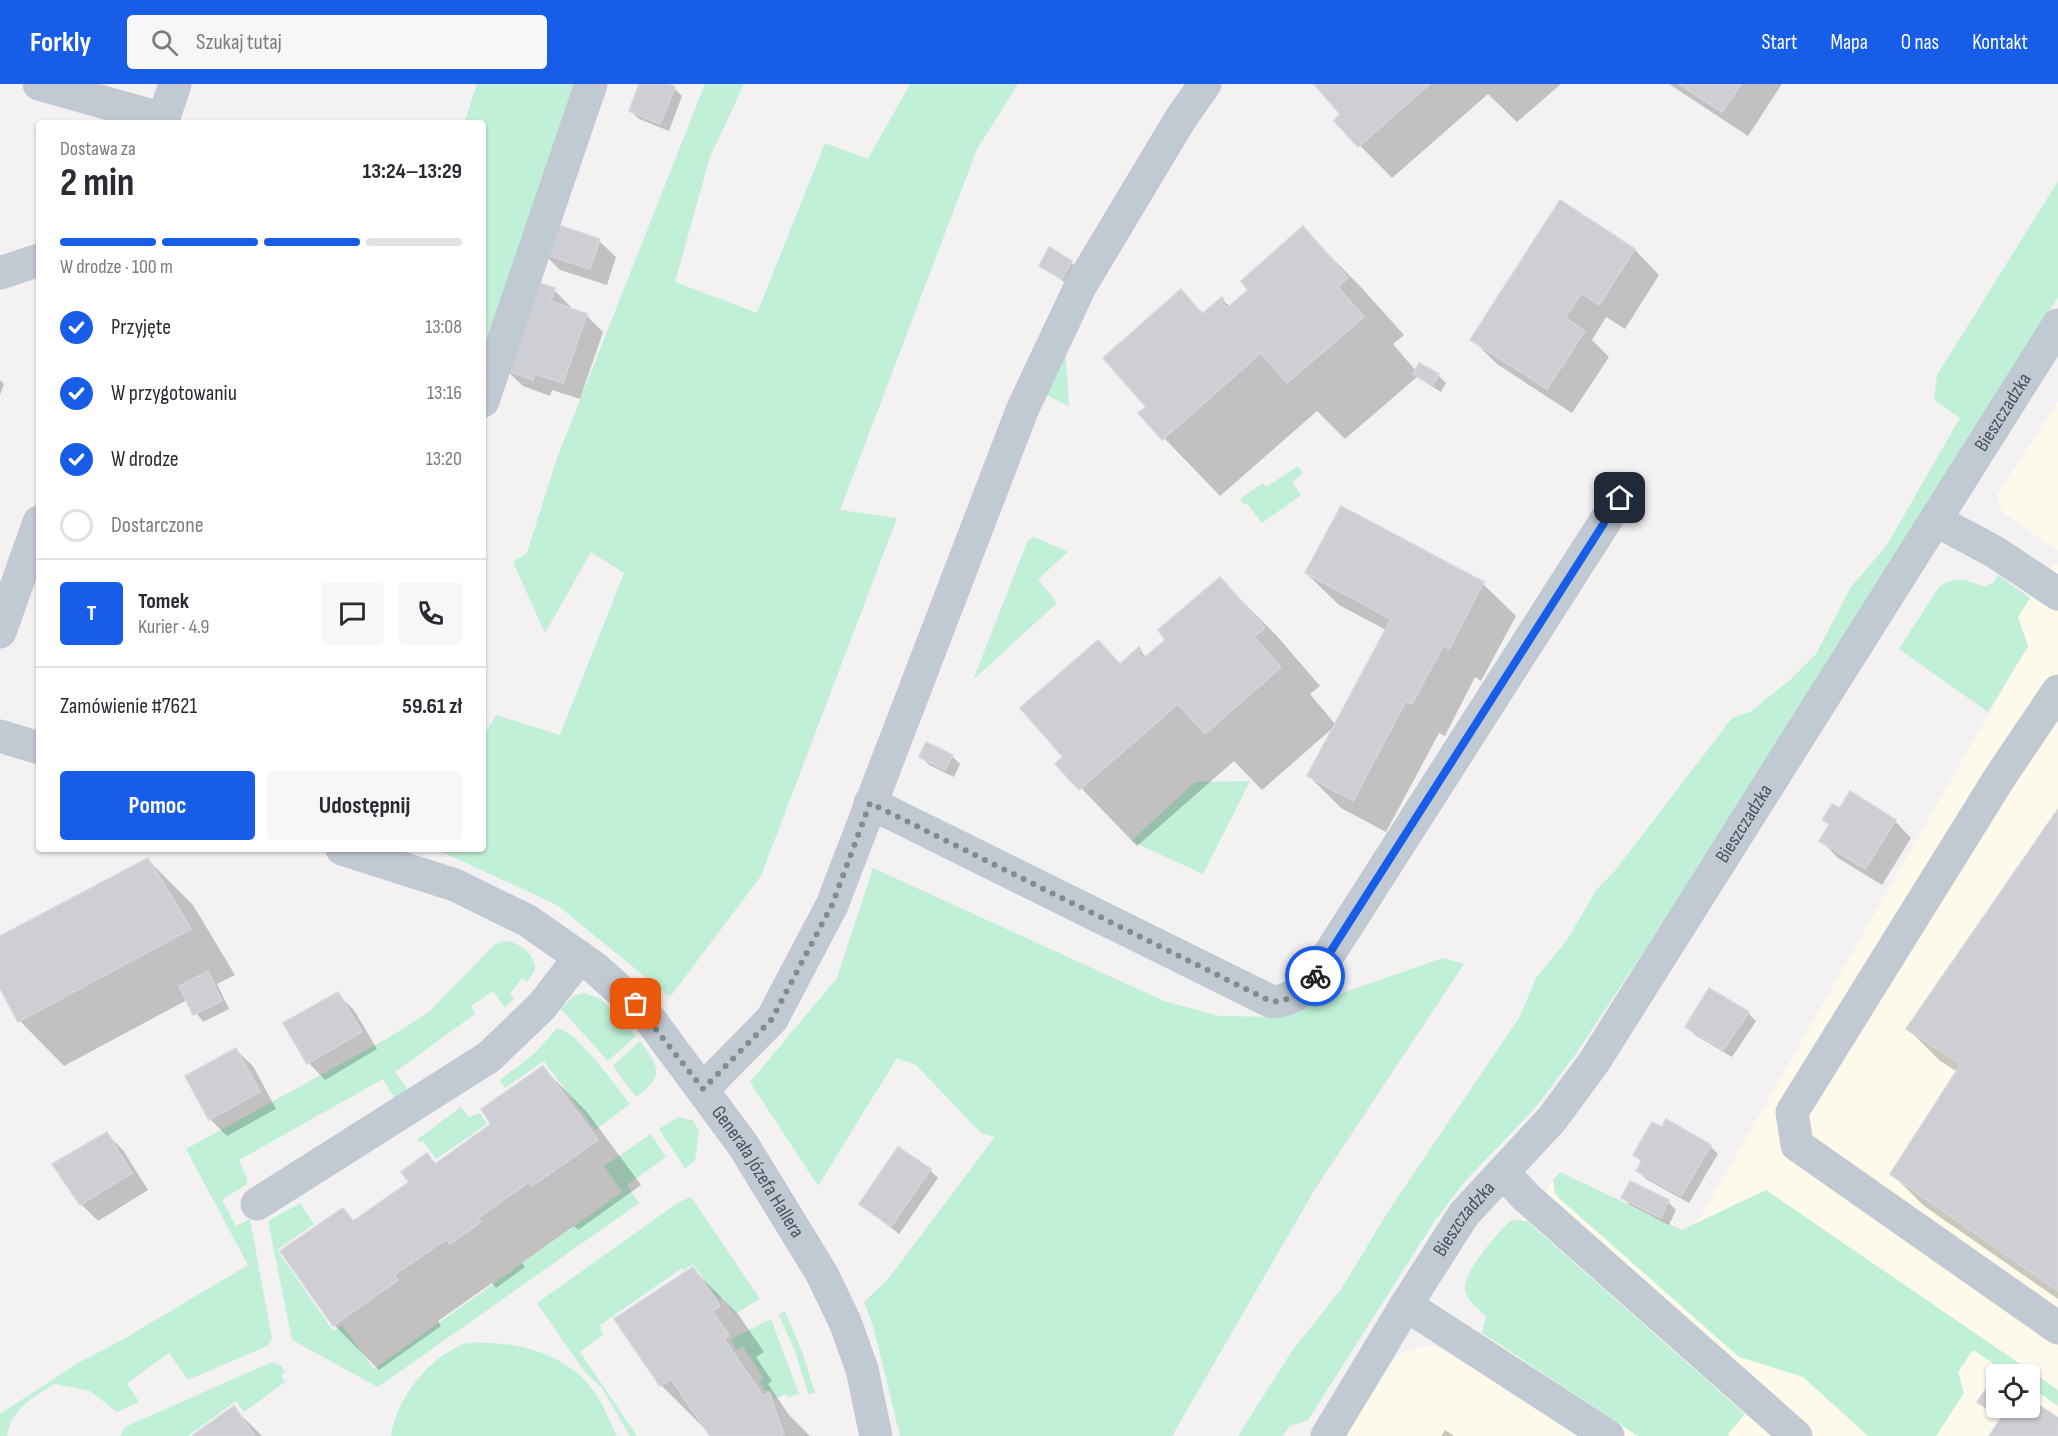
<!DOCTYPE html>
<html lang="pl">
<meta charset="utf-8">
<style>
body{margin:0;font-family:"Sofia Sans Condensed",sans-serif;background:#f7f7f7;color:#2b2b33;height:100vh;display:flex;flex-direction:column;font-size:22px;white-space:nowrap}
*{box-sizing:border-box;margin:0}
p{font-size:20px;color:#7c7c81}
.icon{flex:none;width:33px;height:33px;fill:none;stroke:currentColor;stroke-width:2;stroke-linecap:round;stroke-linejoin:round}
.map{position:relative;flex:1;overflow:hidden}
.panel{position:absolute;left:36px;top:36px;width:450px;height:732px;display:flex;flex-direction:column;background:#fff;border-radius:6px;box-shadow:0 2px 4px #0004}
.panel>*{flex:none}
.fabs{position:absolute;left:1986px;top:1280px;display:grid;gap:12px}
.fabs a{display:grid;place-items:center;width:54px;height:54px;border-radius:6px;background:#fff;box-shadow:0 2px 4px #0004;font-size:30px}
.pin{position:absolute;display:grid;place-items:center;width:51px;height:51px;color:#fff;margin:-26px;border-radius:12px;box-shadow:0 3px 9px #0006}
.courier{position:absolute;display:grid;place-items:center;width:60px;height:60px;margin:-30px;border:4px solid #175de7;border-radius:50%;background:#fff;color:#222;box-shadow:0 2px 8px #0007}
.headline em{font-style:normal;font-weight:700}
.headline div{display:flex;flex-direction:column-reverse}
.headline{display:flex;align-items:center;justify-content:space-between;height:102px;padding:0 24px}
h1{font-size:39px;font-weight:700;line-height:45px}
.bar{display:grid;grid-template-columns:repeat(4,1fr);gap:9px 6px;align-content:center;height:72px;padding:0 24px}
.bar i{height:8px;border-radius:4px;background:#e1e1e2}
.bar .current{background:#175de7}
.bar p{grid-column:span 4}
.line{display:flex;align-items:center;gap:15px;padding:0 24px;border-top:2px solid #e1e1e2}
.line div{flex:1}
.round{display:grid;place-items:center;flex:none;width:63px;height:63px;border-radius:6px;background:#f7f7f7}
ol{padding:0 24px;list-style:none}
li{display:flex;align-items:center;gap:18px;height:66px}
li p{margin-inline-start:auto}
li .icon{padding:6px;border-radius:50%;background:#175de7;color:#fff;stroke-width:4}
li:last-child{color:#7c7c81}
li i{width:33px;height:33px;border:3px solid #e1e1e2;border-radius:50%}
.cta{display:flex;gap:12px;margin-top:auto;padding:12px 24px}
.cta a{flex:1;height:69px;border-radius:6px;background:#175de7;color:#fff;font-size:24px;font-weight:700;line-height:69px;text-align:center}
.cta a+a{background:#f7f7f7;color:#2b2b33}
header{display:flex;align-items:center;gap:36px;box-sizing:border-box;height:84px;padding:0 30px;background:#175de7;color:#fff}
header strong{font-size:28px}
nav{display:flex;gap:33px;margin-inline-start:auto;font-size:21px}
.search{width:420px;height:54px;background:#f7f7f7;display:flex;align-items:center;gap:15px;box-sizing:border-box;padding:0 21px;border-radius:6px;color:#7c7c81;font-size:22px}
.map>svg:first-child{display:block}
.commercial{fill:#fdf9eb;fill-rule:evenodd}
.green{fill:#c0f0d7}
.shadow{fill:#0003}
.building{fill:#cdcfd5;stroke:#d5d6dc;stroke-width:1.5}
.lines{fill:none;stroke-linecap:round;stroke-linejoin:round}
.minor{stroke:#c1c9d2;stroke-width:33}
.done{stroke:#848a92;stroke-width:6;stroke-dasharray:0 10.8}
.route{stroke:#175de7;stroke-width:8}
.labels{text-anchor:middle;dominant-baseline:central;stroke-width:4.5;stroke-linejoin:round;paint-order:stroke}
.street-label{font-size:20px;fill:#48525f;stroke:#fff}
</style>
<header>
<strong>Forkly</strong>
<div class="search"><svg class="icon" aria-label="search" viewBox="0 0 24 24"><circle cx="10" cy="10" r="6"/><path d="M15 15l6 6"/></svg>Szukaj tutaj</div>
<nav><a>Start</a><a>Mapa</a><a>O nas</a><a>Kontakt</a></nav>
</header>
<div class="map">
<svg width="2058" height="1352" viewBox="0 0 2058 1352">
<rect width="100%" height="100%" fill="#f3f1f1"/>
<g class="commercial">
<path d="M 2058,317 L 2058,467 L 2003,429 L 1996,412 Z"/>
<path d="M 2052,481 L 2058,481 L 2058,1352 L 1345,1352 L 1394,1276 L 1404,1268 L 1422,1262 L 1434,1262 L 1475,1285 L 1494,1257 L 1482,1249 L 1486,1233 L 1468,1215 L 1465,1204 L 1466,1197 L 1484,1168 L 1506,1141 L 1512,1136 L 1522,1136 L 1560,1088 L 1682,1146 L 1697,1139 L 2028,562 L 2018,533 ZM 1996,1290 L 2030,1290 L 2030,1323 L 1996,1323 Z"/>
</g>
<g class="green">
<path d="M 477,0 L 583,0 L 483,274 L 483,39 L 464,39 Z"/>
<path d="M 705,0 L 744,0 L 710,73 L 675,198 L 757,229 L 825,59 L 868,75 L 910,0 L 1018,0 L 977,65 L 840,426 L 897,434 L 761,792 L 670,913 L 557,821 L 436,765 L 483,765 L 483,653 L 496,631 L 560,651 L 624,489 L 591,468 L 545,549 L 513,478 L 527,469 L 557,374 Z"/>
<path d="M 2058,97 L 2058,213 L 1648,861 L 1575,971 L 1535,1024 L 1465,1097 L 1434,1138 L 1308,1336 L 1290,1342 L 1282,1352 L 1238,1352 L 1292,1267 L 1342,1204 L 1391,1123 L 1519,934 L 1536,894 L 1567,856 L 1597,805 L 1614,788 L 1732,634 L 1750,628 L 1790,596 L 1816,570 L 1851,503 L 1887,461 L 1960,334 L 1934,316 L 1937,291 Z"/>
<path d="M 1065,262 L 1069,321 L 1068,322 L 1045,310 Z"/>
<path d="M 1298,382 L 1303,389 L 1292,398 L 1301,411 L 1262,439 L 1247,419 L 1244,421 L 1240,415 L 1263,399 L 1266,403 Z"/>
<path d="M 1034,453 L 1068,468 L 1038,495 L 1057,519 L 973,596 L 1028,456 Z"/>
<path d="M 1998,491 L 2030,514 L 2018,533 L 2028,562 L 1988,628 L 1899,565 L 1939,503 C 1956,491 1966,496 1985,503 L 1994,498 Z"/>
<path d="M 1250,697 L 1203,790 L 1131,757 L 1195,698 Z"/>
<path d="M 873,784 L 1164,917 L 1220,932 L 1273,933 L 1443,874 L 1464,880 L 1315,1105 L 1172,1352 L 900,1352 L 874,1245 L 864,1218 L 889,1194 L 995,1053 L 981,1049 L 916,981 L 897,974 L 818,1102 L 750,998 L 837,894 Z"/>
<path d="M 503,857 C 520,858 535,870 535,886 L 527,898 L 522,894 L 510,910 L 514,914 L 505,924 L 493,907 L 471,922 L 475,930 L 395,988 L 408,1006 L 395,1015 L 383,995 L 239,1076 L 247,1094 L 247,1100 L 222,1116 L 236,1142 L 250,1135 L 272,1255 L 267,1262 L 188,1296 L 169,1269 L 127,1299 L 139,1318 L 117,1328 L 90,1307 L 55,1300 C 33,1312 11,1326 7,1352 L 0,1352 L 0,1330 L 78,1279 L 122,1256 L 248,1181 L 186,1065 L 388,954 L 429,928 L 494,861 Z"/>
<path d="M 583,909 L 601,915 L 636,952 L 608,977 L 561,925 L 574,912 Z"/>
<path d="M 557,944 C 577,947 617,1003 630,1020 L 595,1046 L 544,977 L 505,1004 L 500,996 L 534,970 Z"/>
<path d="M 640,957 C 659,983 665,992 636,1013 L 613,982 Z"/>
<path d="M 461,1023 L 469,1033 L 480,1029 L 487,1040 L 436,1075 L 423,1057 L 419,1058 L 418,1055 Z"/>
<path d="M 678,1033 L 693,1036 L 699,1047 L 695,1077 L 685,1084 L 659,1045 Z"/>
<path d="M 651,1050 L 666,1073 L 627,1101 L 639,1119 L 378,1303 L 292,1256 L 268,1137 L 300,1119 L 314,1140 L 277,1166 L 333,1247 L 342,1241 L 374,1285 L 622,1108 L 604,1082 Z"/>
<path d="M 1560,1088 L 1682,1146 L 1766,1106 L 2058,1306 L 2058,1322 L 2030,1303 L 2030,1290 L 2009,1290 L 1973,1266 L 1958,1288 L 1964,1309 L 1936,1352 L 1868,1352 L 1803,1293 L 1739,1273 L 1560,1115 L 1555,1109 L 1553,1096 Z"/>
<path d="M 691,1113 L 760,1215 L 735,1230 L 723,1213 L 719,1216 L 693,1180 L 684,1186 L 682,1184 L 600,1241 L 603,1251 L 580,1268 L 637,1352 L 630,1352 L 602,1304 L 584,1287 L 537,1219 L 679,1118 Z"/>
<path d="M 1512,1136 L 1527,1137 L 1745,1330 L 1728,1350 L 1729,1352 L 1638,1352 L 1482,1249 L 1486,1233 C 1479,1223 1466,1219 1465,1204 C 1464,1188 1499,1146 1512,1136 Z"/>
<path d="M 785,1227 L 803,1270 L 815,1309 L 808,1310 L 796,1270 L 779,1231 Z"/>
<path d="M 771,1235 L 799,1310 L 788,1313 L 786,1310 L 774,1315 L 771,1306 L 765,1307 L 759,1297 L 764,1295 L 743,1263 L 736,1266 L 731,1255 Z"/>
<path d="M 485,1259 C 524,1259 569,1273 593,1306 C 603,1319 609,1337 617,1352 L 391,1352 C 397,1314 426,1277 461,1261 C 468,1258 478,1259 485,1259 Z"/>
<path d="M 272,1278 L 280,1281 L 285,1287 L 281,1292 L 285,1298 L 244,1328 L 236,1317 L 188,1352 L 120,1352 L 125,1343 Z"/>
</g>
<g class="shadow">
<path d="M 641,0 L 664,0 L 674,4 L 682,12 L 669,47 L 639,35 L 630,27 Z"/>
<path d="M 1316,0 L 1561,0 L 1517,38 L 1488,10 L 1392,94 L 1336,37 L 1342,30 Z"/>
<path d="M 1669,0 L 1782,0 L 1748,52 Z"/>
<path d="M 1560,118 L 1635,166 L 1659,191 L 1625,245 L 1606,233 L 1592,256 L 1609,273 L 1572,329 L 1497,280 L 1472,255 Z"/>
<path d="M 1302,144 L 1359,201 L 1404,251 L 1393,260 L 1416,287 L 1438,291 L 1446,299 L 1441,308 L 1417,293 L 1345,355 L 1317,327 L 1220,412 L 1140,329 L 1148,323 L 1181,207 L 1204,230 L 1222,215 L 1230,223 L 1250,206 Z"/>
<path d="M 599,157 L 616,173 L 607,201 L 560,186 L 543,169 Z"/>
<path d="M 1071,178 L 1079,186 L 1070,202 L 1041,182 Z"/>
<path d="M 554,206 L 571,223 L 570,226 L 586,231 L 603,248 L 580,315 L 552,306 L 550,312 L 523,302 L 506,286 Z"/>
<path d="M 0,296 L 4,300 L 0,311 Z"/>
<path d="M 1341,424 L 1483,500 L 1516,532 L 1481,597 L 1475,593 L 1445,652 L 1439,649 L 1386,748 L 1341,724 L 1309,692 L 1335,642 L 1262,706 L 1234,677 L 1137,762 L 1058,680 L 1065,673 L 1098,558 L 1121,581 L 1139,565 L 1147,574 L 1167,556 L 1220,495 L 1276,551 L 1320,602 L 1310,610 L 1336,641 L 1386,546 L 1339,521 L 1306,489 Z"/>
<path d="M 952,672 L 960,680 L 954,693 L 929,681 L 921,673 Z"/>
<path d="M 1840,726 L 1895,737 L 1911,754 L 1882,801 L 1838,774 L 1821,757 L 1830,742 L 1824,736 Z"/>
<path d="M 2058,727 L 2058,1215 L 1924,1122 L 1892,1090 L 1958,988 L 1940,977 L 1908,945 Z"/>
<path d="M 148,776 L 193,821 L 235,891 L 217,900 L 229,925 L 203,938 L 187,916 L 64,982 L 20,937 L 0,901 L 0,854 Z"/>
<path d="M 337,910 L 354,926 L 377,965 L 325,996 L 309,979 Z"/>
<path d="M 1748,929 L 1756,937 L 1732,973 L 1695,951 L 1687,943 Z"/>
<path d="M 236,966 L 253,982 L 276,1025 L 227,1052 L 210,1035 Z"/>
<path d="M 542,983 L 587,1028 L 641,1101 L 578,1146 L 574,1142 L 522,1179 L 525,1183 L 496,1204 L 492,1199 L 438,1237 L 441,1242 L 379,1286 L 334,1241 L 282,1168 L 342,1126 L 355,1138 L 411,1099 L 427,1071 L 436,1081 L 493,1040 Z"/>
<path d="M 107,1050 L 123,1066 L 148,1106 L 98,1137 L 81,1120 Z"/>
<path d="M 1710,1062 L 1718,1070 L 1689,1119 L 1646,1095 L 1638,1087 L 1643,1079 L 1634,1071 Z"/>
<path d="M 930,1086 L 938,1094 L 899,1150 L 861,1120 Z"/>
<path d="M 1622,1113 L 1668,1118 L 1676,1126 L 1669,1141 L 1630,1121 Z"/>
<path d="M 693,1185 L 738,1230 L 764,1268 L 756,1273 L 772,1297 L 768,1300 L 789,1331 L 810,1352 L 712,1352 L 661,1301 Z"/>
<path d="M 1996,1294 L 1996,1323 L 2030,1323 L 2030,1317 L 2058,1336 L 2058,1352 L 1991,1352 L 2002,1336 L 1979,1318 Z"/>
<path d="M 234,1324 L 262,1352 L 196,1352 Z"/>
<path d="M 1445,1346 L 1454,1352 L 1441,1352 Z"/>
</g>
<g class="building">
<path d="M 639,0 L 668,0 L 675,3 L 660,40 L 629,27 Z"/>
<path d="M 1314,0 L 1430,0 L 1358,63 L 1334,37 L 1340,30 Z"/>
<path d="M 1679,0 L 1741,0 L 1722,28 Z"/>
<path d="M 1560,116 L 1635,165 L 1599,221 L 1581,209 L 1565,234 L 1585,247 L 1547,305 L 1470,256 Z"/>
<path d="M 552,139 L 600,155 L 590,185 L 541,169 Z"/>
<path d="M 1303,142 L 1348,194 L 1338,203 L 1364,233 L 1287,299 L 1261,269 L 1162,356 L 1138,329 L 1146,323 L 1103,274 L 1181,205 L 1202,230 L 1222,213 L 1224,216 L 1221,218 L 1227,224 L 1248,206 L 1241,197 Z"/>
<path d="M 1049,163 L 1072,177 L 1062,195 L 1039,182 Z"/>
<path d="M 529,196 L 555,204 L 551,217 L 587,230 L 563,299 L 535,290 L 533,296 L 505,286 Z"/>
<path d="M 1419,279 L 1439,290 L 1433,301 L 1413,290 Z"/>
<path d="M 1341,422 L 1484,498 L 1449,565 L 1443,562 L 1412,620 L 1406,617 L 1353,717 L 1307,692 L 1391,535 L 1305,489 Z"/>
<path d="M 1220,493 L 1265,544 L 1254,553 L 1281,583 L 1205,650 L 1178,620 L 1079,706 L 1055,680 L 1063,673 L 1020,624 L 1098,556 L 1120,580 L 1139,563 L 1141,566 L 1138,569 L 1144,574 L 1165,556 L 1158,546 Z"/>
<path d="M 926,658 L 953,671 L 945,686 L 919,673 Z"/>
<path d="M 1850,707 L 1896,736 L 1865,785 L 1819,757 L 1830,740 L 1822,736 L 1832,720 L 1840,724 Z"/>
<path d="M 2058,725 L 2058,1207 L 1890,1090 L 1961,980 L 1906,945 Z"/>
<path d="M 148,774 L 191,845 L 18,938 L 0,904 L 0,852 Z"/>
<path d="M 208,887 L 222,917 L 193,931 L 179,902 Z"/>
<path d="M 1709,904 L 1749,928 L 1723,966 L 1685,943 Z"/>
<path d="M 338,908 L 362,948 L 307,980 L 283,939 Z"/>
<path d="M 236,964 L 260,1008 L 209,1036 L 185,992 Z"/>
<path d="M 543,982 L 598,1056 L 532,1102 L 529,1098 L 478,1134 L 481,1138 L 450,1160 L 447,1155 L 394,1191 L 398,1196 L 333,1242 L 280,1167 L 343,1124 L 353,1137 L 409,1098 L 401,1088 L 427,1069 L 435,1080 L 491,1040 L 481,1025 Z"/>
<path d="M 1666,1035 L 1711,1061 L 1681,1112 L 1636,1087 L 1642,1076 L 1633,1071 L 1652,1038 L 1662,1043 Z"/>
<path d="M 107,1048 L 132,1089 L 80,1121 L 52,1080 Z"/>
<path d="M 898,1063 L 931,1085 L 891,1143 L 859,1120 Z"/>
<path d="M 1630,1097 L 1669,1116 L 1661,1134 L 1621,1114 Z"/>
<path d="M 693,1183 L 720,1222 L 712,1227 L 729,1251 L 724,1255 L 763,1312 L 769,1309 L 784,1350 L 780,1352 L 710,1352 L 671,1295 L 660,1302 L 614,1235 Z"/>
<path d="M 1995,1292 L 1996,1323 L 2030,1323 L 2030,1315 L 2058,1334 L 2058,1352 L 1989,1352 L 2001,1334 L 1977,1318 Z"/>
<path d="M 234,1322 L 255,1352 L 194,1352 L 193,1351 Z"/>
</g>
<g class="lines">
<g class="minor">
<path d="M 39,0 L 163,35"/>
<path d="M 162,39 L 175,0"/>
<path d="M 0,189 L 39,176"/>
<path d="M 483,317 L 591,0"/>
<path d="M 1935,436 L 1995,468 L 2058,510"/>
<path d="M 0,548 L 39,438"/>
<path d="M 2058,607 L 2000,693 L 1792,1028 L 1797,1061 L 2058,1244"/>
<path d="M 0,652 L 39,664"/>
<path d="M 870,719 L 1272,918 C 1296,916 1305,905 1319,886 L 1620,414"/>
<path id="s1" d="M 342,765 L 455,801 L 528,837 L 595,884 L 646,930 L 743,1061 L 822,1190 L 845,1238 L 862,1285 L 876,1352"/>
<path d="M 703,1005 L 772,935 L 832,821 L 1023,324 L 1081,201 L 1181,34 L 1205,0"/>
<path d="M 1504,1089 L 1526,1113 L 1796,1352"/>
<path d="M 257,1120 L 489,973 L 542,922 L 580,873"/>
<path id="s2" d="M 1406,1221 L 1464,1130 L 1552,1035 L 1594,978 L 2058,241"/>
<path d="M 1327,1352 L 1406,1221 L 1608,1352"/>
</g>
</g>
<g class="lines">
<path class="done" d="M 636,920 L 703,1005 L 772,935 L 832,821 L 870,719 L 1272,918 C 1293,916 1303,908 1315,892"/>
<path class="route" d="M 1315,892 L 1620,414"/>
</g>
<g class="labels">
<g class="street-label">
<text stroke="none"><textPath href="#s2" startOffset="1076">Bieszczadzka</textPath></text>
<text stroke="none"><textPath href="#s2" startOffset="590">Bieszczadzka</textPath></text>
<text stroke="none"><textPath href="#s1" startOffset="544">Generała Józefa Hallera</textPath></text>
<text stroke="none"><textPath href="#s2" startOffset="104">Bieszczadzka</textPath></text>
</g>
</g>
</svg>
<div class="fabs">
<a><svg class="icon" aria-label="locate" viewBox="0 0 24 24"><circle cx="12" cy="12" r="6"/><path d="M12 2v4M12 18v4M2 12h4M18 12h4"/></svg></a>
</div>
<div class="pin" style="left:636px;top:920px;background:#ea580c"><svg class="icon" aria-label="bag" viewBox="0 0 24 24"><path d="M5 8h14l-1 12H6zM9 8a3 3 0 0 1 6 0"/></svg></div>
<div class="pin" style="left:1620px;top:414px;background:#1f2937"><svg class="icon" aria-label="home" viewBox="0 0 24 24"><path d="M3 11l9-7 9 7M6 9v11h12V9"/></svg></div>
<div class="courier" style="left:1315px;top:892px"><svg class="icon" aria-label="bike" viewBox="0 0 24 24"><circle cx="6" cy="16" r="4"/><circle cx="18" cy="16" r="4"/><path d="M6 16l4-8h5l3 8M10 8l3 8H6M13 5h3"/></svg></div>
<section class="panel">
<div class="headline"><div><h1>2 min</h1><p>Dostawa za</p></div><em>13:24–13:29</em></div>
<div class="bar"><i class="current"></i><i class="current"></i><i class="current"></i><i></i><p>W drodze · 100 m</p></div>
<ol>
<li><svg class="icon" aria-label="check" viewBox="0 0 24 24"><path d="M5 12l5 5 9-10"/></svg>Przyjęte<p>13:08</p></li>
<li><svg class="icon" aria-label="check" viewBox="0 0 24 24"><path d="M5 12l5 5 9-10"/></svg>W przygotowaniu<p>13:16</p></li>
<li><svg class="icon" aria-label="check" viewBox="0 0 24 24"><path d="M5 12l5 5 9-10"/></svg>W drodze<p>13:20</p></li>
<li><i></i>Dostarczone</li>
</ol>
<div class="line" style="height:108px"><b class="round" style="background:#175de7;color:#fff">T</b><div><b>Tomek</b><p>Kurier · 4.9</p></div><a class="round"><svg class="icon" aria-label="chat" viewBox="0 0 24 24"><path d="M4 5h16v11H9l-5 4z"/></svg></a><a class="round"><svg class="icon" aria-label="phone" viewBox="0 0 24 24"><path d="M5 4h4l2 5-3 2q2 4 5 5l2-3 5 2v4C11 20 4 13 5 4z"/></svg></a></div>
<div class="line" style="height:78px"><div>Zamówienie #7621</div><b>59.61 zł</b></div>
<div class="cta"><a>Pomoc</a><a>Udostępnij</a></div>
</section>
</div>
